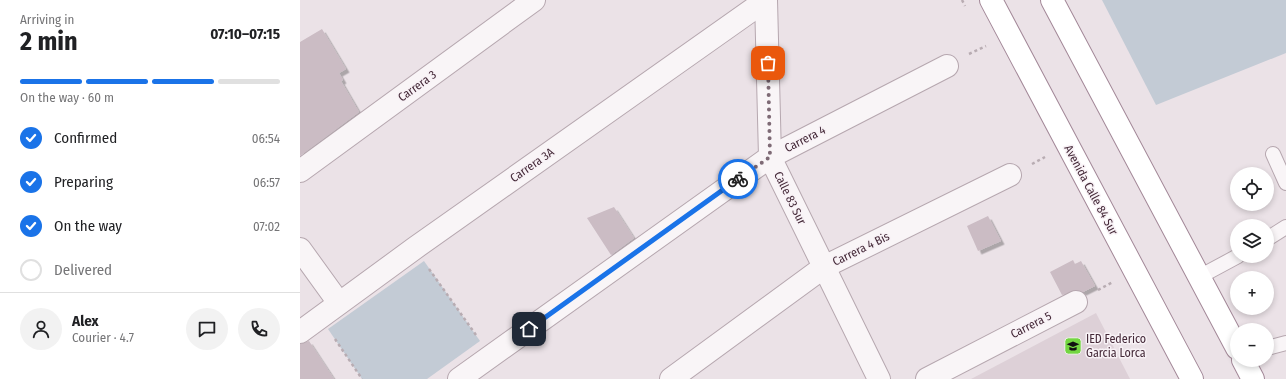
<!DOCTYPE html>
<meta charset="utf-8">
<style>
body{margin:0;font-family:"Fira Sans Condensed",sans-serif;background:#f2f2f2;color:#202124;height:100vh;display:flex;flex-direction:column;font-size:15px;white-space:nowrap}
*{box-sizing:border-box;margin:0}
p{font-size:13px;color:#757577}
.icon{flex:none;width:22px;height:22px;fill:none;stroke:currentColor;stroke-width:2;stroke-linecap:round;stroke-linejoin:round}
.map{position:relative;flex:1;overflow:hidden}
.drawer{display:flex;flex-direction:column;background:#fff;width:300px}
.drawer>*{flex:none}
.tools{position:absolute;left:930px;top:167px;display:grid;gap:8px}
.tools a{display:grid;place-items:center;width:44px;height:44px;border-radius:50%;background:#fff;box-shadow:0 2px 6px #0003;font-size:20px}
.pin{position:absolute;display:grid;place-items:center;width:34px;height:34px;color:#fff;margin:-17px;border-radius:8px;box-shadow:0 2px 6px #0006}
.courier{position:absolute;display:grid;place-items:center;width:40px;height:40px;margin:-20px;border:3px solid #1a73e8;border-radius:50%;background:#fff;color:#222;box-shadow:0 1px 5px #0007}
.overview em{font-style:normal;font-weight:700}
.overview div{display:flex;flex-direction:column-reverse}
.overview{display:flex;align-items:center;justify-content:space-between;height:68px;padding:0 20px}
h1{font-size:26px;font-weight:700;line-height:30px}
.bar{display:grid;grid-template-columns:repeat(4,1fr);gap:6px 4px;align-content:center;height:48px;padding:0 20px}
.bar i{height:5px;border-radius:3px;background:#e0e0e0}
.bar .active{background:#1a73e8}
.bar p{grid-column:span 4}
.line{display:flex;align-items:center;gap:10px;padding:0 20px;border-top:1px solid #e0e0e0}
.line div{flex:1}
.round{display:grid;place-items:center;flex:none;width:42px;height:42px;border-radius:21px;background:#f2f2f2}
ol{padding:0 20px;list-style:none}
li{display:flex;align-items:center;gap:12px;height:44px}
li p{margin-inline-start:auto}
li .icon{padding:4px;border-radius:50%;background:#1a73e8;color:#fff;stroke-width:4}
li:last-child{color:#757577}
li i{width:22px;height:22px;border:2px solid #e0e0e0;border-radius:50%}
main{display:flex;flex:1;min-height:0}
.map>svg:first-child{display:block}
.built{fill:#ddd0d7}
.green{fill:#c3cbd5}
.building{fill:#cbbcc4;filter:url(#shadow)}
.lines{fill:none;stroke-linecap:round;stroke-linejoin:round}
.lane-casing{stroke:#b6a7af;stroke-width:16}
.street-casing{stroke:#b6a7af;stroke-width:24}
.highway-casing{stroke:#a38898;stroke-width:24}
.path{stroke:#b8acb2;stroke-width:2.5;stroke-dasharray:3 3;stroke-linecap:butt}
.lane{stroke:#f9f5f7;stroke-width:14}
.street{stroke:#f9f5f7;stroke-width:22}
.highway{stroke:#fff;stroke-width:22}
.done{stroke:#7e6a75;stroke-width:4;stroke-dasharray:0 7.2}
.route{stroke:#1a73e8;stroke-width:5}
.labels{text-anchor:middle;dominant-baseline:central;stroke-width:3;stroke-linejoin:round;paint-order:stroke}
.street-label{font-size:12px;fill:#442938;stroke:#f8f2f6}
.poi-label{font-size:12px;fill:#442938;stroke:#f8f2f6;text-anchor:start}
</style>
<main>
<section class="drawer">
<div class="overview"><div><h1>2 min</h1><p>Arriving in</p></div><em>07:10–07:15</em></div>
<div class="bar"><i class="active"></i><i class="active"></i><i class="active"></i><i></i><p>On the way · 60 m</p></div>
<ol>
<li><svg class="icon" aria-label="check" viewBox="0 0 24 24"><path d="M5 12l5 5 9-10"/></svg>Confirmed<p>06:54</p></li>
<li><svg class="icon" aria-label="check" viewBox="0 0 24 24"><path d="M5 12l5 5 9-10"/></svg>Preparing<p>06:57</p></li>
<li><svg class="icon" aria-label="check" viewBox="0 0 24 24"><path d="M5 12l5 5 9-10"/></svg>On the way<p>07:02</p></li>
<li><i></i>Delivered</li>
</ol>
<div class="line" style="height:72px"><a class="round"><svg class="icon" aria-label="person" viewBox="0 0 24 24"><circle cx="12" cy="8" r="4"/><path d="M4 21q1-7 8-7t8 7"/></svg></a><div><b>Alex</b><p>Courier · 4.7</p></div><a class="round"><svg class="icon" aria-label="chat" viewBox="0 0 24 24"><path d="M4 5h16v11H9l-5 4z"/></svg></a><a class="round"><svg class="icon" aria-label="phone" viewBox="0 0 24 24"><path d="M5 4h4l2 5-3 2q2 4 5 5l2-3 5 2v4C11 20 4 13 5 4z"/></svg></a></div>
</section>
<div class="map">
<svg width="986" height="379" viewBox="0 0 986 379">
<defs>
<filter id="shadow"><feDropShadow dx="3.5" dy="3.5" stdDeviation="0" flood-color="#0004"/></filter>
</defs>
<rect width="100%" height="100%" fill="#ebe2e7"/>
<path class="built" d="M 796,313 L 830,379 L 671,379 Z"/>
<g class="green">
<path d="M 802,0 L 986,0 L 986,53 L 856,105 Z"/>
<path d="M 124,261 L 180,341 L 127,379 L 62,379 L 28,329 Z"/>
</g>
<g class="building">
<path d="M 22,29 L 46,69 L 39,73 L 43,80 L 41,81 L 59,112 L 0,156 L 0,42 Z"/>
<path d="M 314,207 L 334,238 L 311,255 L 287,218 Z"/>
<path d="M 688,216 L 701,241 L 678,251 L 667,226 Z"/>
<path d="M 773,260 L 775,264 L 781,261 L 795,286 L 783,292 L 776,290 L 762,295 L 750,272 Z"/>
<path d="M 9,341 L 34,379 L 0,379 L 0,344 Z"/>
</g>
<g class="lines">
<defs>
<g id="lane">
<path d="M 973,154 L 986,183"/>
<path d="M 967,239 L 986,227"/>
<path d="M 899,277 L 938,256"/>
<path d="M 967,348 L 986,343"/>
</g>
<g id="street">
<path d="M 466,0 L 470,157 L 579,379"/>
<path d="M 0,171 L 234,0"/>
<path d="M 0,249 L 39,303"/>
<path d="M 0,332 L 115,248 L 466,0"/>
<path d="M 159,379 L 470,157 L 647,66"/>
<path d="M 371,379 L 524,267 L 710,175"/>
<path d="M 627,379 L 776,302"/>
</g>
<g id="highway">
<path d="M 691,0 L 892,379"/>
<path d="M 752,0 L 937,348"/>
<path d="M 943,360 L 953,379"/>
</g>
</defs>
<use href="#lane" class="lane-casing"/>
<use href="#street" class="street-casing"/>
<use href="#highway" class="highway-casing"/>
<g class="path">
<path d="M 662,0 L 665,6"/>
<path d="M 669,54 L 686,46"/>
<path d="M 732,164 L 745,157"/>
<path d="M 129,269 L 176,335"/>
<path d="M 798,290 L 813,282"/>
<path d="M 35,339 L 62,379"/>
</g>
<use href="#lane" class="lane"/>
<use href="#street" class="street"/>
<use href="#highway" class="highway"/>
</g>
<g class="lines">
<path class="done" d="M 438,179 L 470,157 L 468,63"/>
<path class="route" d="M 229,329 L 438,179"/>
</g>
<defs>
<symbol id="school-square" viewBox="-11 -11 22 22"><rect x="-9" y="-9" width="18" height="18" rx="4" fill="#73d641" stroke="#f8f2f6"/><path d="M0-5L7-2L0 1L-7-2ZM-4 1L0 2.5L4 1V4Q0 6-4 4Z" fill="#111"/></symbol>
</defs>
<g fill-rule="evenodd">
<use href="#school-square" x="763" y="336" width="20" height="20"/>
</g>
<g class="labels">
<g class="street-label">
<text transform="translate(117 86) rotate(-36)">Carrera 3</text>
<text transform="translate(505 139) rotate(-27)">Carrera 4</text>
<text transform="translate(232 165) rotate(-35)">Carrera 3A</text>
<text transform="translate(791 190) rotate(62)">Avenida Calle 84 Sur</text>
<text transform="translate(490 198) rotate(64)">Calle 83 Sur</text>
<text transform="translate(561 249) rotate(-26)">Carrera 4 Bis</text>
<text transform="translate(731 325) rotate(-27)">Carrera 5</text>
</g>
<g class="poi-label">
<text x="786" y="339">IED Federico<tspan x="786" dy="14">Garcia Lorca</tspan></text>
</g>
</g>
</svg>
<div class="tools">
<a><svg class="icon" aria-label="locate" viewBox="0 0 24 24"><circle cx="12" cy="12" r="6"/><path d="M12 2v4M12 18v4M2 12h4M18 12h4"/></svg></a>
<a><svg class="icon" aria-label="layers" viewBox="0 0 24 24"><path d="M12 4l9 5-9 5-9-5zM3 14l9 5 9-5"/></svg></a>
<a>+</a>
<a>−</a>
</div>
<div class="pin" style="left:468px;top:63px;background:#ea580c"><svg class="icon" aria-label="bag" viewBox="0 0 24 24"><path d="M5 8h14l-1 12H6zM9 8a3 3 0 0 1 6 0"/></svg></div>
<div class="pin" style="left:229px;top:329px;background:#1f2937"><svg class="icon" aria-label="home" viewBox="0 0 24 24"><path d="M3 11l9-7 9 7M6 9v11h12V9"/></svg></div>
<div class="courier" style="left:438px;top:179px"><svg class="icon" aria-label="bike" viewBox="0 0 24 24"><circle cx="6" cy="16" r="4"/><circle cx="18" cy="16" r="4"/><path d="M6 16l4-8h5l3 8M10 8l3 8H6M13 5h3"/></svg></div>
</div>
</main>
